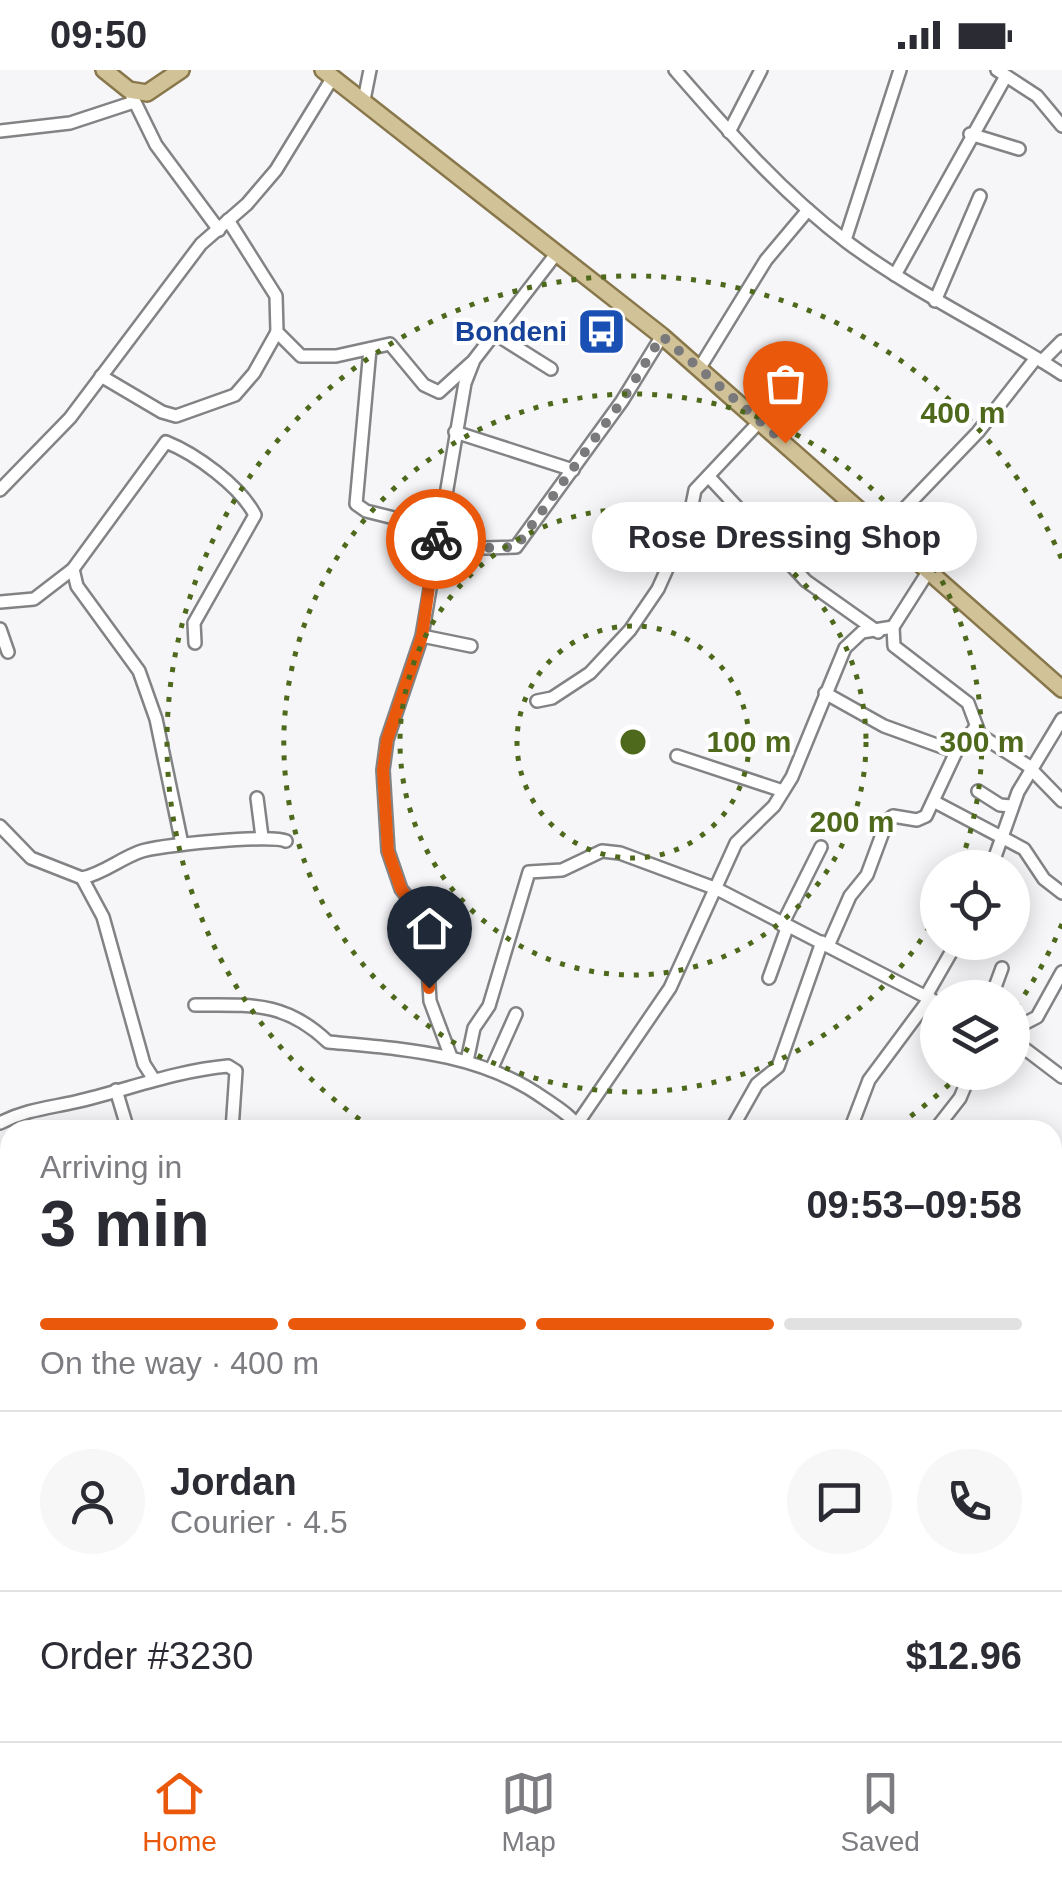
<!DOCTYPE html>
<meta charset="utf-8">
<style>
body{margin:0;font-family:Helvetica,sans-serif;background:#f7f7f7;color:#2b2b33;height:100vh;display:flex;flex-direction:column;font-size:38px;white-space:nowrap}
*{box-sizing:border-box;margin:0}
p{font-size:32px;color:#7c7c81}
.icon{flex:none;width:55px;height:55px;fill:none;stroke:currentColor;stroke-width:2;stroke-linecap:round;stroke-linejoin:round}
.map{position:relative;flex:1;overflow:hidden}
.side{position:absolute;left:0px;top:1050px;width:1062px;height:622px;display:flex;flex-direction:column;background:#fff;border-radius:30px 30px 0 0;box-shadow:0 5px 25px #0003}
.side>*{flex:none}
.buttons{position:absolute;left:920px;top:780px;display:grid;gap:20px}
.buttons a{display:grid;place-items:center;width:110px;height:110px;border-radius:50%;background:#fff;box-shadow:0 5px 25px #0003;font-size:50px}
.pin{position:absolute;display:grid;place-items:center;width:85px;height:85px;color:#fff;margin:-102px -42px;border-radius:50% 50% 50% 0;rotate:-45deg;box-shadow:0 0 10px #0007}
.pin .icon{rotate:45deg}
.courier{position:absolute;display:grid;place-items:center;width:100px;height:100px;margin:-50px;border:8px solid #ea580c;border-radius:50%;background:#fff;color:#222;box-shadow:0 2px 12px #0007}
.bubble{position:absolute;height:70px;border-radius:35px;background:#fff;box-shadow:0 5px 25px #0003;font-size:32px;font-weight:700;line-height:70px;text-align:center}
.head em{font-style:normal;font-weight:700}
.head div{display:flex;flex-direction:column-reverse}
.head{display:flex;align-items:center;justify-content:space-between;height:170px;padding:0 40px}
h1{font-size:65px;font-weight:700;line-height:75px}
.bar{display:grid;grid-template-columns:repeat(4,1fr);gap:15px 10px;align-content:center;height:120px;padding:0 40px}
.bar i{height:12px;border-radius:8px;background:#e1e1e2}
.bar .active{background:#ea580c}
.bar p{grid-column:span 4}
.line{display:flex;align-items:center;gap:25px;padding:0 40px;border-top:2px solid #e1e1e2}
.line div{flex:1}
.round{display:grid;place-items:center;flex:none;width:105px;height:105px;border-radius:52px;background:#f7f7f7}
.status{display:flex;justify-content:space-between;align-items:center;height:70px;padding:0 50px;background:#fff;direction:ltr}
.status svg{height:28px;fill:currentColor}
.menu{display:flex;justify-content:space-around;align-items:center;height:140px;border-top:2px solid #e1e1e2;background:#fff;font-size:28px;color:#7c7c81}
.menu a{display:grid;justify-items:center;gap:5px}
.menu .active{color:#ea580c}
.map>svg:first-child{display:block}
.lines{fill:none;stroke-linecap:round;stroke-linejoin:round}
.minor-casing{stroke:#828385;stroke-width:16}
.major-casing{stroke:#88774a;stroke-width:20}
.minor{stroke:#fff;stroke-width:11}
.major{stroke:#d2c298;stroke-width:15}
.done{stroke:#7a7a7c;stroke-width:10;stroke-dasharray:0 18}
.route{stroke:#ea580c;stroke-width:12}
.ring{fill:none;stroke:#4e691b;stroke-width:5;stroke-dasharray:5 10}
.labels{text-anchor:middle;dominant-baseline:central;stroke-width:8;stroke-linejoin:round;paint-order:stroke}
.transit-label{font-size:28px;font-weight:bold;fill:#164399;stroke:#fff;text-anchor:end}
.centre{fill:#4e691b;stroke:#fff;stroke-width:5}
.ring-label{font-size:30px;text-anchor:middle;font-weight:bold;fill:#4e691b;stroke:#fff;stroke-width:8;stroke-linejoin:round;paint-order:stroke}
</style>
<div class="status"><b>09:50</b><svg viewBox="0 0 49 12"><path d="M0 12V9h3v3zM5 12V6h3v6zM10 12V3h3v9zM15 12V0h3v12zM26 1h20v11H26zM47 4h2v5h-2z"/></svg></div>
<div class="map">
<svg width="1062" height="1671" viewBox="0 0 1062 1671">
<rect width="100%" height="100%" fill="#f6f6f9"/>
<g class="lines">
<defs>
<g id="minor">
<path d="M 675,0 C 729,62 781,122 847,172 C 915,223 992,258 1062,304"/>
<path d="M 997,0 L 1037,26 L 1062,56"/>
<path d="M 129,20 L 156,75 L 219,160"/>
<path d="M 364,30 L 370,0"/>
<path d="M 0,61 L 70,53 L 134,32"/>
<path d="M 729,62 L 761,0"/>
<path d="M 970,64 L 1019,79"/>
<path d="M 228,150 L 276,226 L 277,262 L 301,286 L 336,286 L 390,274 L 424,315 L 439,322 L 471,293"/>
<path d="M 845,170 L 900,0"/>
<path d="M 895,205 L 1006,6"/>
<path d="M 935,231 L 980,126"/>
<path d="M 497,265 L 551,299"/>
<path d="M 370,279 L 356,434 L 366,441 L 438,459"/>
<path d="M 1042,291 L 1062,271"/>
<path d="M 699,299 L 766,190 L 808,140"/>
<path d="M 101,306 L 162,342 L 176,346 L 235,325 L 254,303 L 277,262"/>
<path d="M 455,362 L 573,400"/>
<path d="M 710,408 L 806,511 L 878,562"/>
<path d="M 0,420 L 70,348 L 201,174 L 247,134 L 276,100 L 333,7"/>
<path d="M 882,462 L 978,362 L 1036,288"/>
<path d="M 436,468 L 485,478 L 516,477 L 622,331 L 662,266"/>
<path d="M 73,499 L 77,516 L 139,601 L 156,649 L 182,774"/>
<path d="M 928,502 L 893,557 L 894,576 L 968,633 L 980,665 L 1027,695 L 1062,731"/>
<path d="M 0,532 L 34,529 L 73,499 L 166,372 C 196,384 240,416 255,445 L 194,553 L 195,573"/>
<path d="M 0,559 L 8,582"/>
<path d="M 422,566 L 471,576"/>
<path d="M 825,623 L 884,656 L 956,682"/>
<path d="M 537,631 L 552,628 L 590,603 L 630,560 L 658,519 L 689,450 L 695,420 L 760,351"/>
<path d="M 677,686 L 783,721"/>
<path d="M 978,721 L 1000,735 L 1011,736"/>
<path d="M 257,728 L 262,767"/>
<path d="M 935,732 L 1024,779 L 1044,809 L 1062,823"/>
<path d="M 0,756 L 31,788 L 82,808 C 102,804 120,789 139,782 C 157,775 272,764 286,771"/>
<path d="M 991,798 L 1018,722 L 1062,649"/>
<path d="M 82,808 L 103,847 L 144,994 L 153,1008"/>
<path d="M 782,855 L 821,777"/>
<path d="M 828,876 L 850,826 L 867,805 L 887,751 L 893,746 L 917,750 L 926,746 L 956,682 L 975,658"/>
<path d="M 769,908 L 787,858"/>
<path d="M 926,926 L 957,872"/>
<path d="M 991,928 L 1002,898"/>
<path d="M 195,935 C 251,935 285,931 328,972 C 404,979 481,983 545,1029 C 558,1038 573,1047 580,1060"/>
<path d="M 1012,960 L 1037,947 L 1062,902"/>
<path d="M 1012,969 L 1062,1007"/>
<path d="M 451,987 L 430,931 L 425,849 L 401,819 L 388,781 L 383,700 L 387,670 L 422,566 L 465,313 L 474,290 L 556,184"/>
<path d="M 467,991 L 474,958 L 489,936 L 529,802 L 562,800 L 602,781 L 620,783 L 717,819 L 938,933"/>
<path d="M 491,1000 L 516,944"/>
<path d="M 116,1020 L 128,1060"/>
<path d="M 0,1053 C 25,1040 48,1038 75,1032 C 127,1020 174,1001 228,996 L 236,1001 L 232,1060"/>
<path d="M 577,1054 L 670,918 L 736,773 L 774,736 L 792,707 L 845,578 L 862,562 L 893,557"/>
<path d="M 731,1060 L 757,1014 L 778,997 L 822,872"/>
<path d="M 850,1060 L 869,1010 L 930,928"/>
<path d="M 935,1060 L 960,1028 L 971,1002"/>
<path d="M 1052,1120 L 1062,1107"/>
<path d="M 1052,1183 L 1062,1190"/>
<path d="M 1052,1237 L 1062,1236"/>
<path d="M 0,1251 L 10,1253"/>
<path d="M 1060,1377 L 1062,1352"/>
<path d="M 0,1381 L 10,1371"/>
<path d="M 1052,1463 L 1062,1461"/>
<path d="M 0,1635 L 10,1636"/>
<path d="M 19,1671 L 21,1662"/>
<path d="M 481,1671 L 492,1662"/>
</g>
<g id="major">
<path d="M 104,0 L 129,20 L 147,23 L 181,0"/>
<path d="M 323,0 L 662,266 L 1062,619"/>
</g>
</defs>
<use href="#minor" class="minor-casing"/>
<use href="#major" class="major-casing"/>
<use href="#minor" class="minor"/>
<use href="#major" class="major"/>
</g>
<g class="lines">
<path class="done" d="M 436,469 L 485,478 L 516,477 L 622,331 L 662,266 L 785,373"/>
<path class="route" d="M 429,918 L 426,853 L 401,819 L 388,781 L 383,700 L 387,670 L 422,566 L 436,469"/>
</g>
<g class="ring">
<circle cx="633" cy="672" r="116"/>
<circle cx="633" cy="672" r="233"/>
<path d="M937 844A349 349 0 1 1 959 797"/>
<path d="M1062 854A466 466 0 0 1 1015 939M960 1004A466 466 0 0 1 894 1058M372 1058A466 466 0 1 1 1062 490"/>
</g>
<defs>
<symbol id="bus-square" viewBox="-11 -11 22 22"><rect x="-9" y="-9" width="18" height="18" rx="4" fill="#1a4fb4" stroke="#fff"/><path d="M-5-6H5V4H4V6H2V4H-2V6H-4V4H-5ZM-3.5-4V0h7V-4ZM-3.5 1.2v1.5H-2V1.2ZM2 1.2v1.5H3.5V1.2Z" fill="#fff"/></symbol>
</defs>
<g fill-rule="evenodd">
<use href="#bus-square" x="574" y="234" width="55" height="55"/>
</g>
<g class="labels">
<g class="transit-label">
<text x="567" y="261">Bondeni</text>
</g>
</g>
<circle cx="633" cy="672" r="15" class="centre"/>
<g class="ring-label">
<text x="963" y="353">400 m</text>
<text x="749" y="682">100 m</text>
<text x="982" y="682">300 m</text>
<text x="852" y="762">200 m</text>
</g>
</svg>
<div class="buttons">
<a><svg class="icon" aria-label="locate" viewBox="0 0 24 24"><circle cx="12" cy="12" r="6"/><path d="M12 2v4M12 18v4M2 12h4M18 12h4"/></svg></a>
<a><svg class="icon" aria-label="layers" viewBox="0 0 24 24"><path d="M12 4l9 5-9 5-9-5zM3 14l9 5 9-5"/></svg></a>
</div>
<div class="pin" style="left:785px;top:373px;background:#ea580c"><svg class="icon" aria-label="bag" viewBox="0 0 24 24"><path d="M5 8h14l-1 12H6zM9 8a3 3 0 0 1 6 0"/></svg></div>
<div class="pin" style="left:429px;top:918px;background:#1f2937"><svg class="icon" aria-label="home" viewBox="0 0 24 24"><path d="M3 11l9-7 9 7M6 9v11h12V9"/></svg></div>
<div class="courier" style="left:436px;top:469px"><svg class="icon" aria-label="bike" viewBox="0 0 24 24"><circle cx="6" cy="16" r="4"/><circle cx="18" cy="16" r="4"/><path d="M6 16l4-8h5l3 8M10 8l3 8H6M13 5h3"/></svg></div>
<div class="bubble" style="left:592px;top:432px;width:385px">Rose Dressing Shop</div>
<section class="side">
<div class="head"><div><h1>3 min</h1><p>Arriving in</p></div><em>09:53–09:58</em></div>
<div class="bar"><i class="active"></i><i class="active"></i><i class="active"></i><i></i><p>On the way · 400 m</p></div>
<div class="line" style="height:180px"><a class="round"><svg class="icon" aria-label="person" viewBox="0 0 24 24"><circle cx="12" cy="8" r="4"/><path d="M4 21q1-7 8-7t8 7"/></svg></a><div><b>Jordan</b><p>Courier · 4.5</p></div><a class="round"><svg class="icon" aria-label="chat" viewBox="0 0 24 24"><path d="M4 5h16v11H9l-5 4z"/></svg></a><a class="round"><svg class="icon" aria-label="phone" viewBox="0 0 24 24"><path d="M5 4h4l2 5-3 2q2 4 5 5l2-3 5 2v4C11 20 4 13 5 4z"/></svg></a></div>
<div class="line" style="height:130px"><div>Order #3230</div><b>$12.96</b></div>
</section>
</div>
<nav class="menu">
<a class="active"><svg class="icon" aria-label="home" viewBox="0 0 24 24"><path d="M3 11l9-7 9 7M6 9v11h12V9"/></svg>Home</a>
<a><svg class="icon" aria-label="map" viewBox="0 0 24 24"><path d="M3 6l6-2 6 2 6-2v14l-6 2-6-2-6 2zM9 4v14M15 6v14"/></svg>Map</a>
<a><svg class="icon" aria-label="saved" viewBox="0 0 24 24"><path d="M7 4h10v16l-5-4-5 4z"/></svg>Saved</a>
</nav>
